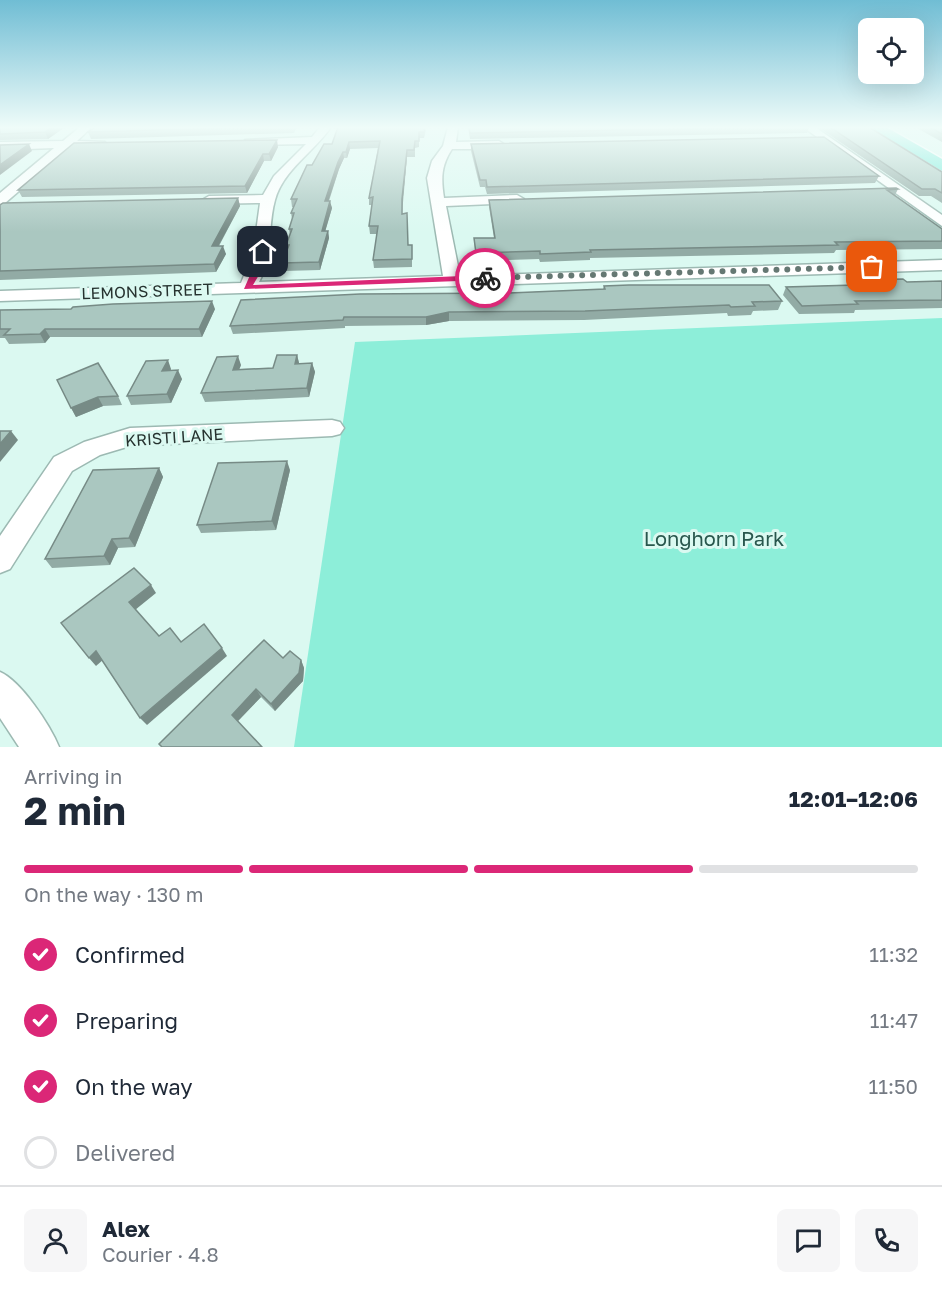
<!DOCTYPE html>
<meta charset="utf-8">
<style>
body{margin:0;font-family:"Golos Text",sans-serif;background:#f6f6f7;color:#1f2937;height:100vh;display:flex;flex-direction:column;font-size:22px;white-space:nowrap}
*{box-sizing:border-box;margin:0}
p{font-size:20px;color:#747a83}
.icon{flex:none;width:33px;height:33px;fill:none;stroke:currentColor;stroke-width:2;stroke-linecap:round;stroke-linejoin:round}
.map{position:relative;height:747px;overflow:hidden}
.drawer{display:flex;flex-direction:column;background:#fff;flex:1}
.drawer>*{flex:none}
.fabs{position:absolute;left:858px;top:18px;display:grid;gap:12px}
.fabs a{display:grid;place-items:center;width:66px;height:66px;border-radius:9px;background:#fff;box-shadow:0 6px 24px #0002;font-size:30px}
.pin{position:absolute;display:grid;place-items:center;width:51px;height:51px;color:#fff;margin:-26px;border-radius:12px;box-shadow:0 3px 9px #0006}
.courier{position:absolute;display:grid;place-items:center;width:60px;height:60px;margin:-30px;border:4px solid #db2777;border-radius:50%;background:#fff;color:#222;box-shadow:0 2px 8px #0007}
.head em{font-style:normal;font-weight:700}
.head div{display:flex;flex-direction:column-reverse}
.head{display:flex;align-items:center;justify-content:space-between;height:102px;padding:0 24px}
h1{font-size:39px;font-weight:700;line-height:45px}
.bar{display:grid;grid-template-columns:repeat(4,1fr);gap:9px 6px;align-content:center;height:72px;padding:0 24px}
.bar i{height:8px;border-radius:4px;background:#e0e1e3}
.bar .current{background:#db2777}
.bar p{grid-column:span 4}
.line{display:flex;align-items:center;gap:15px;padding:0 24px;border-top:2px solid #e0e1e3}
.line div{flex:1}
.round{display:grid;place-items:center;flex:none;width:63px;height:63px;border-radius:9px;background:#f6f6f7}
ol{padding:0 24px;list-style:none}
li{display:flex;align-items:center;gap:18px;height:66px}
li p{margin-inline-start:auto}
li .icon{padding:6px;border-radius:50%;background:#db2777;color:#fff;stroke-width:4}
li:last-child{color:#747a83}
li i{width:33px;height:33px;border:3px solid #e0e1e3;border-radius:50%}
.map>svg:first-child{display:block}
.green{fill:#8deed9}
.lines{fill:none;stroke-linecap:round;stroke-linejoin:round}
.minor-casing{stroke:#9cb9b2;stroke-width:3}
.major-casing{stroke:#fff;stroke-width:3}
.minor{fill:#fff;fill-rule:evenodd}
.major{fill:#71ebd9;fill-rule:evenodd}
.wall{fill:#92aba5}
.shaded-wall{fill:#778b86}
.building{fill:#aac7c0;stroke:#778b86;stroke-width:1.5}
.route{fill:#db2777}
.done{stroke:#657873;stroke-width:6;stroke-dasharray:0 10.8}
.labels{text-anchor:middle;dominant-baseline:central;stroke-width:6;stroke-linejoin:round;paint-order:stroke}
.street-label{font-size:16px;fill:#26322f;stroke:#dbf9f1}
.near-park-label{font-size:20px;fill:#28574d;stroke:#dbf9f1}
</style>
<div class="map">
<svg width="942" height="747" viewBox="0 0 942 747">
<rect width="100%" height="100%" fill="#dbf9f1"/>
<path class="green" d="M 942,318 L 942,747 L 294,747 L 355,342 Z"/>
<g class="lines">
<defs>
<g id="minor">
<path d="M 80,127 L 92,127 L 77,141 L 105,142 L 105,146 L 69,148 L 5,203 L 0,204 L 0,193 L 54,148 L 0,150 L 0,142 L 63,141 Z"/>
<path d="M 320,127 L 331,127 C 315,151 283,170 275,200 C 267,228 274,256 259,282 L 443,276 L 427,178 L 432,161 L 443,146 L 448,127 L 458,127 L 456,142 L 499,141 L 505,145 L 499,149 L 452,149 C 441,166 441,178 444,198 L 517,195 L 524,199 L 517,203 L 446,206 L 460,276 L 942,260 L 942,270 L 0,301 L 0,291 L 241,283 L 253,254 L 260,203 L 209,204 L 202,200 L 209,196 L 263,195 L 274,176 L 306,144 L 249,145 L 245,144 L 245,140 L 312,137 Z"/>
<path d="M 803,127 L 815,127 L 942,215 L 942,226 Z"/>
<path d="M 332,420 L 340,422 L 344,428 L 340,434 L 332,436 L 130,446 L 100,455 L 72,471 L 10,569 L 0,573 L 0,536 L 54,457 L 84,442 L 130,428 Z"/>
<path d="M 0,672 C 21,681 50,725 59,747 L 19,747 L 0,718 Z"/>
</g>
<path id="major" d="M 869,127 L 886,127 L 942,159 L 942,171 Z"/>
</defs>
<use href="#minor" class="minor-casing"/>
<use href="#major" class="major-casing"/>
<use href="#minor" class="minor"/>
<use href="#major" class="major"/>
</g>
<g class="wall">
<path d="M 0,127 L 65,127 L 48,139 L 0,140 Z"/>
<path d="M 95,127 L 297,127 L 294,133 L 91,139 L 88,132 Z"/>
<path d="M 468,127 L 809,127 L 807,133 L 470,139 Z"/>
<path d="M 818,127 L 869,127 L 942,172 L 942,203 L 931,196 L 919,196 Z"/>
<path d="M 915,127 L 942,127 L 942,142 Z"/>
<path d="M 426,130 L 424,138 L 419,138 L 419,147 L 415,148 L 415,157 L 407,157 L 402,214 L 408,245 L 412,245 L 412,267 L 374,268 L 373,260 L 377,234 L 370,234 L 369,226 L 372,205 L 369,205 L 369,198 L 378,148 L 350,149 L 347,158 L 344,158 L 339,169 L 329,201 L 332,208 L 325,231 L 328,231 L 329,238 L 320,270 L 284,271 L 282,263 L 287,249 L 286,245 L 290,235 L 289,229 L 292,219 L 291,213 L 294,207 L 292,207 L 291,199 L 312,165 L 332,144 Z"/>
<path d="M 471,144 L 879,176 L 875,183 L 487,194 L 485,187 L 480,187 L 471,151 Z"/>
<path d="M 278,147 L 271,161 L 264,161 L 247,193 L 22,197 L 18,190 Z"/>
<path d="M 898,189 L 895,195 L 942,229 L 942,249 L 836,250 L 834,253 L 590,258 L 590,260 L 540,262 L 539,259 L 476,261 L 474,238 L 494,238 L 489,207 L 489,200 Z"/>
<path d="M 238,198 L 240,206 L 219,246 L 226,254 L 216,272 L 0,280 L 0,205 Z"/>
<path d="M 851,280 L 907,282 L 942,281 L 942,308 L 855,310 L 854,313 L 799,314 L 783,295 L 786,287 L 849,285 Z"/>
<path d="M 604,286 L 782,301 L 778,310 L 753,311 L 751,315 L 728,316 L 727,313 L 584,320 L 449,321 L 426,325 L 345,326 L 345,328 L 233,334 L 230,326 L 509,293 L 603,289 Z"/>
<path d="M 215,309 L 202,337 L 50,337 L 45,343 L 9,344 L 5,338 L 0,338 L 0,310 Z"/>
<path d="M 297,355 L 299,363 L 312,363 L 315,372 L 309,397 L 205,402 L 201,393 L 241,365 L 239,369 L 273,368 Z"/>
<path d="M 171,369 L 171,371 L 182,379 L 171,403 L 131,405 L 127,396 Z"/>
<path d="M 57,380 L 118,396 L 122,405 L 103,406 L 76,417 Z"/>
<path d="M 159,468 L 163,477 L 135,547 L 118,548 L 110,565 L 52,568 L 45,559 Z"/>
<path d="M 290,470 L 276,530 L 201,533 L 197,525 Z"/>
<path d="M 283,658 L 301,660 L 304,668 L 303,681 L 275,711 L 261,697 L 238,721 L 162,747 Z"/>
</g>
<g class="shaded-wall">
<path d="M 53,127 L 65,127 L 48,139 L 45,132 Z"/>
<path d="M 277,140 L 278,147 L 271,161 L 269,154 Z"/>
<path d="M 349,142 L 350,149 L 347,158 L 346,152 Z"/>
<path d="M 29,144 L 32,151 L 0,175 L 0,165 Z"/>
<path d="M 407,150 L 407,157 L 402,206 L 402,221 L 402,199 Z"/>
<path d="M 343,152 L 344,158 L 339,169 L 326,208 L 325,201 L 338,162 Z"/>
<path d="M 263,154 L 264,161 L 247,193 L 245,186 Z"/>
<path d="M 238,198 L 240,206 L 214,254 L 212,246 Z"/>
<path d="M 330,201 L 332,208 L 323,239 L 322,231 Z"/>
<path d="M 328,231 L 329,238 L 320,270 L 319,262 Z"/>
<path d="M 223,246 L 226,254 L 216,272 L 214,264 Z"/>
<path d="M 212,301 L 215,309 L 202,337 L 199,329 Z"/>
<path d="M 449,312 L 449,321 L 426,325 L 426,317 Z"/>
<path d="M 45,329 L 50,337 L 45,343 L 40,334 Z"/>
<path d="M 297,355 L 299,363 L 295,364 Z"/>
<path d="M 238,356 L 241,365 L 236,378 L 233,370 Z"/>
<path d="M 168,360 L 171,369 L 166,380 L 162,371 Z"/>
<path d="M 312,363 L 315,372 L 309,397 L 307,388 Z"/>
<path d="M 178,370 L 182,379 L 171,403 L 167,394 Z"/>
<path d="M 98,397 L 103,406 L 76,417 L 71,408 Z"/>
<path d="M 11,431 L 18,440 L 0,462 L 0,444 Z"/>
<path d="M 287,461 L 290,470 L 276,530 L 272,521 Z"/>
<path d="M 159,468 L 163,477 L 135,547 L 129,538 Z"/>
<path d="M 112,539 L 118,548 L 110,565 L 104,556 Z"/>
<path d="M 151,585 L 156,593 L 135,610 L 129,602 Z"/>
<path d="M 222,648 L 227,656 L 147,725 L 140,718 Z"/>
<path d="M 96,651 L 104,659 L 96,666 L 89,658 Z"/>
<path d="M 301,660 L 304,668 L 303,681 L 275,711 L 271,704 Z"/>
<path d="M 256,689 L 261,697 L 237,722 L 232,715 Z"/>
</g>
<g class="building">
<path d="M 0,127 L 53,127 L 45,132 L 0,134 Z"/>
<path d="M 95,127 L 265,127 L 88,132 Z"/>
<path d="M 338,127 L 425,127 L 424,132 L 419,132 L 419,141 L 415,141 L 414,150 L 407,150 L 402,199 L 402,214 L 407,213 L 408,245 L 412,245 L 412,259 L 373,260 L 378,226 L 369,226 L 373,197 L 369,198 L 380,141 L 349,142 L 346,152 L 343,152 L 338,162 L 325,201 L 330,201 L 322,231 L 328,231 L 319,262 L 282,263 L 289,245 L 286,245 L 292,229 L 289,229 L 294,213 L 291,213 L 297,199 L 291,199 L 307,165 L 312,165 L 324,144 L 332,144 Z"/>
<path d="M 469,127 L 782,127 L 470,133 Z"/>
<path d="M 830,127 L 869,127 L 942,172 L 942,193 L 935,189 L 922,189 Z"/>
<path d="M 930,127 L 942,127 L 942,134 Z"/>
<path d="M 824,137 L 879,176 L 487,187 L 486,180 L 480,180 L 471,144 Z"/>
<path d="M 277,140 L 269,154 L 263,154 L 245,186 L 18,190 L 74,143 Z"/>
<path d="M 29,144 L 0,165 L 0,145 Z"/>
<path d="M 896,188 L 898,189 L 887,190 L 942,229 L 942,241 L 835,242 L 838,245 L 590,250 L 591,252 L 540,254 L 540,251 L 476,253 L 474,238 L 495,238 L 489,200 Z"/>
<path d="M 238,198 L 212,246 L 223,246 L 214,264 L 0,271 L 0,205 L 3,203 Z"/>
<path d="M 903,279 L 907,282 L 942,281 L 942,300 L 855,301 L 858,304 L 802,306 L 786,287 L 855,285 L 851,280 Z"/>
<path d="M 629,285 L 769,285 L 782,301 L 752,302 L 755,306 L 731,307 L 729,305 L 585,311 L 449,312 L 426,317 L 344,317 L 343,320 L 230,326 L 241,300 L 360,294 L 509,293 L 605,289 L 604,286 Z"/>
<path d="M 212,301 L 199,329 L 45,329 L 40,334 L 4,335 L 10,329 L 0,329 L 0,310 L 71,309 L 73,307 L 113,304 Z"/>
<path d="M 277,355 L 297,355 L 295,364 L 312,363 L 307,388 L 201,393 L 217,357 L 238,356 L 233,370 L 273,368 Z"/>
<path d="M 168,360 L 162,371 L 178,370 L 167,394 L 127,396 L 146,361 Z"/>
<path d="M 98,363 L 118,396 L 98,397 L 71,408 L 57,380 Z"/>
<path d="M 0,431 L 11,431 L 0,444 Z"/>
<path d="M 287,461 L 272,521 L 197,525 L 218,463 Z"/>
<path d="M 159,468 L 129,538 L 112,539 L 104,556 L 45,559 L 93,470 Z"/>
<path d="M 134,568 L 151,585 L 129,602 L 159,636 L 170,628 L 181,642 L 204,624 L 222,648 L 140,718 L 96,651 L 89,658 L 61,623 Z"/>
<path d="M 264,640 L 283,658 L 290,651 L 301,660 L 299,673 L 271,704 L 256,689 L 232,715 L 262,747 L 162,747 L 159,744 Z"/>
</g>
<linearGradient id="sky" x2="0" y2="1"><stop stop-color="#70bdd4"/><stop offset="0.55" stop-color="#effcf9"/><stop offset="1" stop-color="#effcf9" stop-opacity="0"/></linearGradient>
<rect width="942" height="232" fill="url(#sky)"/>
<path class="route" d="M 263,250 L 267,252 L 259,275 L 253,285 L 485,275 L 489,278 L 485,280 L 244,289 L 260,252 Z"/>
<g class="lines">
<path class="done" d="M 485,278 L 872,267"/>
</g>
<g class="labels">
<g class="street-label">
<text transform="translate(147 291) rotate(-2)">LEMONS STREET</text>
<text transform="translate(174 437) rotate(-4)">KRISTI LANE</text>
</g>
<g class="near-park-label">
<text x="714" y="538">Longhorn Park</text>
</g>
</g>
</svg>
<div class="fabs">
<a><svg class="icon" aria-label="locate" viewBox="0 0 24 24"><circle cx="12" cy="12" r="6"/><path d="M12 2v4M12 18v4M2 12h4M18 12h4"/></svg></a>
</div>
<div class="pin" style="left:872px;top:267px;background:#ea580c"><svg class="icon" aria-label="bag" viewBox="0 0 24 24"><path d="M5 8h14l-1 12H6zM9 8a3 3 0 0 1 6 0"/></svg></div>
<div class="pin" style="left:263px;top:252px;background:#1f2937"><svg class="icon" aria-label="home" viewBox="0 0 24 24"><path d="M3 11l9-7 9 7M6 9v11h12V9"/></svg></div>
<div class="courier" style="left:485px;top:278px"><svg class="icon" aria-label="bike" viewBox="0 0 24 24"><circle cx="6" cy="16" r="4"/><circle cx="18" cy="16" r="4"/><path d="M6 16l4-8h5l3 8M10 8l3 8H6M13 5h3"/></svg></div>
</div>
<section class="drawer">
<div class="head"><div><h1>2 min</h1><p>Arriving in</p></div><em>12:01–12:06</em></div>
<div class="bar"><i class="current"></i><i class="current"></i><i class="current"></i><i></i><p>On the way · 130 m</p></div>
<ol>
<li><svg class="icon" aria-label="check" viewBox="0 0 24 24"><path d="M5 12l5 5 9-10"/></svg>Confirmed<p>11:32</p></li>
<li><svg class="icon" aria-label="check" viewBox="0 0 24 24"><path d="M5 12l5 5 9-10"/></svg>Preparing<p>11:47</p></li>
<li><svg class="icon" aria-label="check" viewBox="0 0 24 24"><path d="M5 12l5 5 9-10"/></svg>On the way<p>11:50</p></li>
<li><i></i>Delivered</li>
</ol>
<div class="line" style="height:108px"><a class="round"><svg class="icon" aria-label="person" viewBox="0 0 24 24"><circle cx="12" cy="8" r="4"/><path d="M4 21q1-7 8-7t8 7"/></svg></a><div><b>Alex</b><p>Courier · 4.8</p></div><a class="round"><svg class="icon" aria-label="chat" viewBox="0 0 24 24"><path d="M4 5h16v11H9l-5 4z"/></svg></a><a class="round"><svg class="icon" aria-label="phone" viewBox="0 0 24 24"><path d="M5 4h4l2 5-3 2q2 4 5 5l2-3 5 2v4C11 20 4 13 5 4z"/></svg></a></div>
</section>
